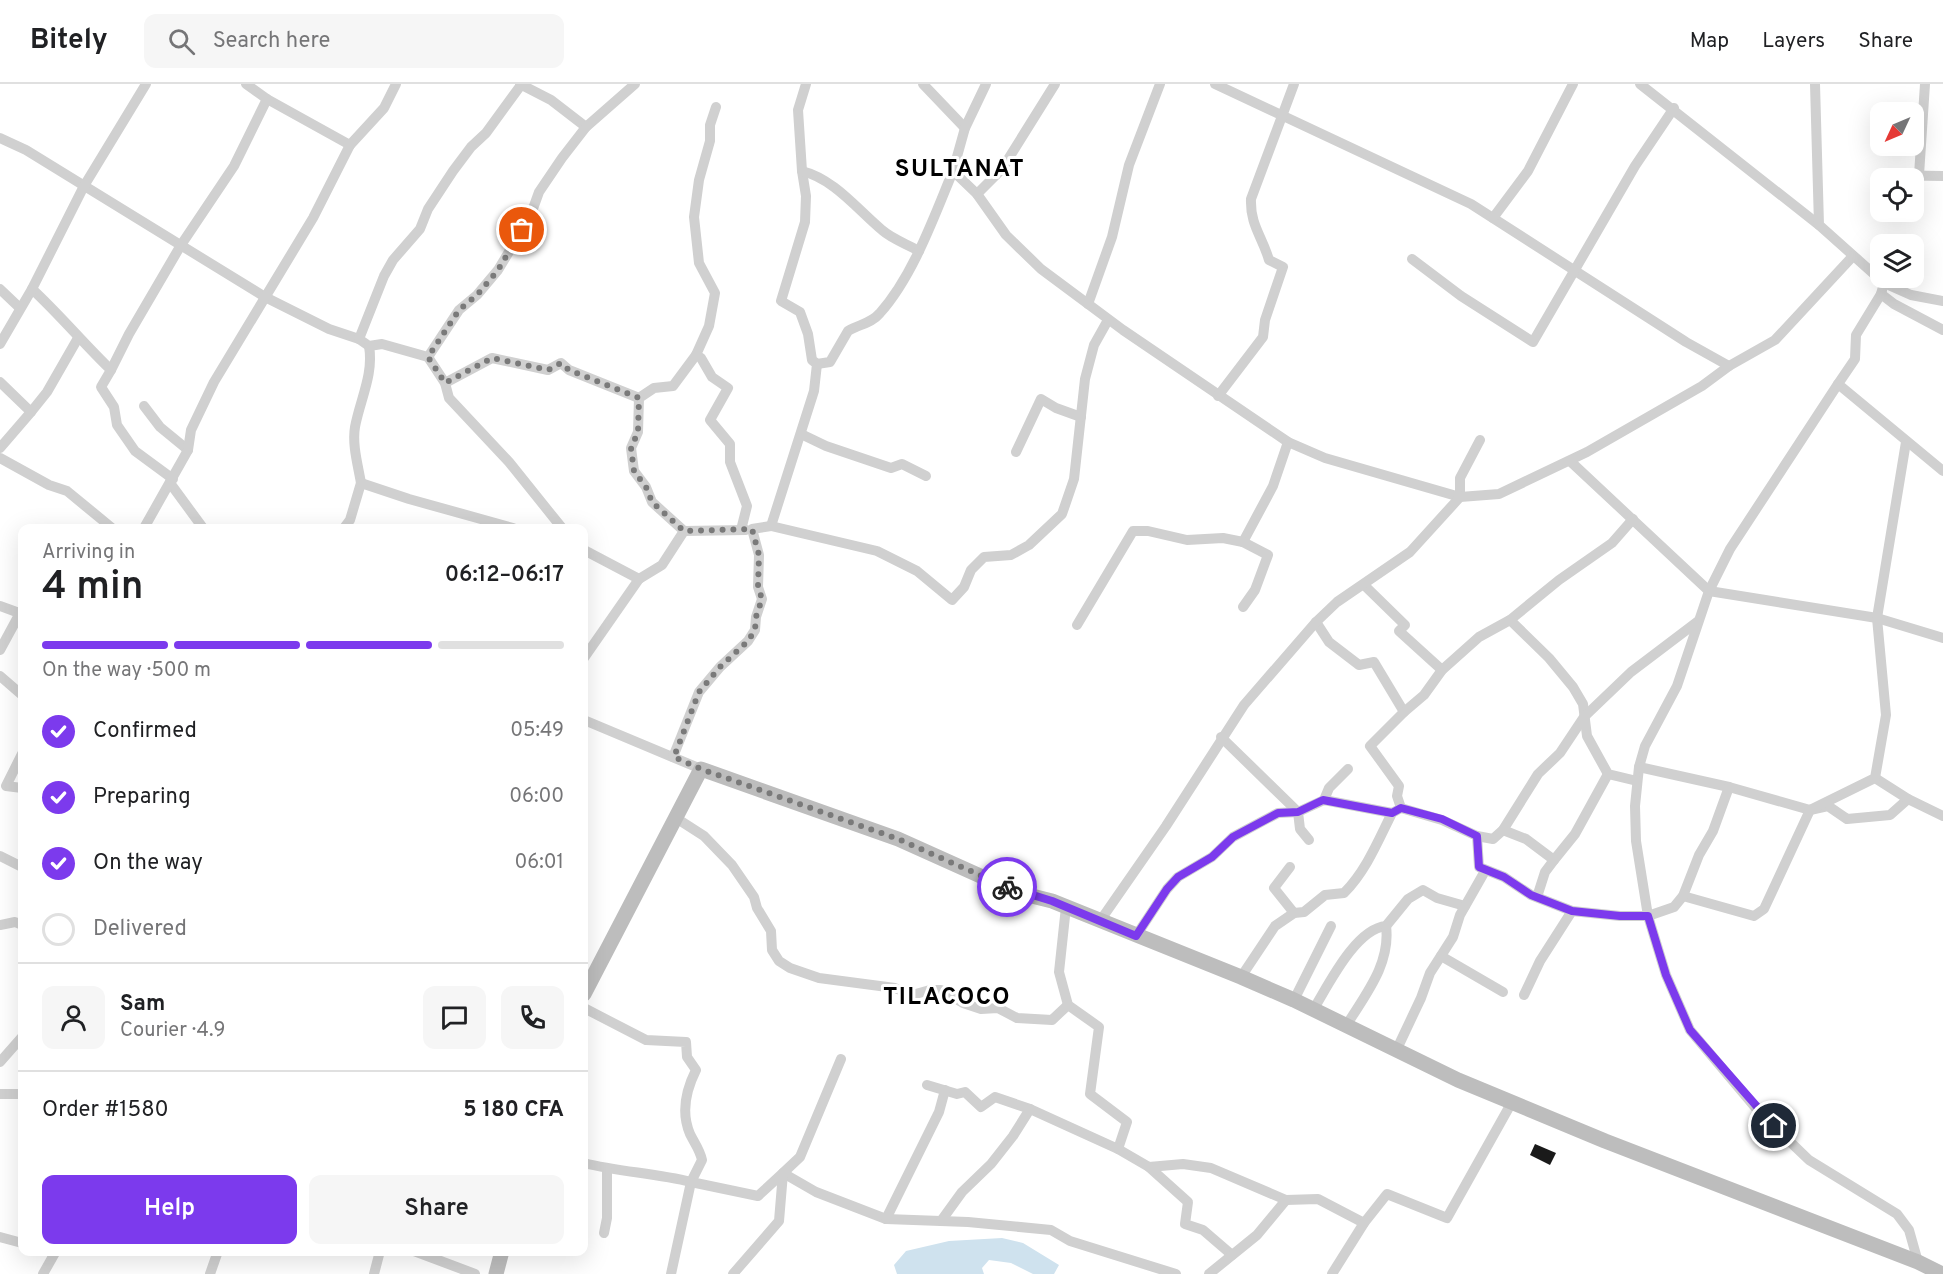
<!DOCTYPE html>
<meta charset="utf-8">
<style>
body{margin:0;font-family:Overpass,sans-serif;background:#f6f6f6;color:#202124;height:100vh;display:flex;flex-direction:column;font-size:22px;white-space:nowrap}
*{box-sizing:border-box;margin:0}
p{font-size:20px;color:#757577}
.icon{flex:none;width:33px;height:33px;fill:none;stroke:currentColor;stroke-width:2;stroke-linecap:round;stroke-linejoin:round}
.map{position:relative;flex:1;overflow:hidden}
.details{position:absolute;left:18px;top:440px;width:570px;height:732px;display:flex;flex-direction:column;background:#fff;border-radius:12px;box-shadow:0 6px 24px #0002}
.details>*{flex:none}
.needle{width:39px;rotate:226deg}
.buttons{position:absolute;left:1870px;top:18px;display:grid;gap:12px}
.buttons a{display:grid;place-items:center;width:54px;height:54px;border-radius:12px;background:#fff;box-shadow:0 6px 24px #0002;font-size:30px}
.pin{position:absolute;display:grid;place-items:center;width:51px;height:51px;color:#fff;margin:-26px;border:3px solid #fff;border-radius:50%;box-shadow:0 2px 6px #0007}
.courier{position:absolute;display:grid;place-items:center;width:60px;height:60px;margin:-30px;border:4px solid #7c3aed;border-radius:50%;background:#fff;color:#222;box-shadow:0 2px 8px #0007}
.head em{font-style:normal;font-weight:600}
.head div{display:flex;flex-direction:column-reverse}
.head{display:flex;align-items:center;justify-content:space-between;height:102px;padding:0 24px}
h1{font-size:39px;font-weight:600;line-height:45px}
.bar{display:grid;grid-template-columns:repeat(4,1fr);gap:9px 6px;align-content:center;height:72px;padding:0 24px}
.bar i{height:8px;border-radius:4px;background:#e0e0e0}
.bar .on{background:#7c3aed}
.bar p{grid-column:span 4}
.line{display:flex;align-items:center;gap:15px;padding:0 24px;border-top:2px solid #e0e0e0}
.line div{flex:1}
.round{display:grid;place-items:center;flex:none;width:63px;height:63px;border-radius:12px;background:#f6f6f6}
ol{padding:0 24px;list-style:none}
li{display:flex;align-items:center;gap:18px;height:66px}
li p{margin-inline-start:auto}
li .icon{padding:6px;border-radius:50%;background:#7c3aed;color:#fff;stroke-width:4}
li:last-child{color:#757577}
li i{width:33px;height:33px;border:3px solid #e0e0e0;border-radius:50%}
.cta{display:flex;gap:12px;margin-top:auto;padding:12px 24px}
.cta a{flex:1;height:69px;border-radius:12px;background:#7c3aed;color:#fff;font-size:24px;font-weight:600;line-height:69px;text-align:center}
.cta a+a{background:#f6f6f6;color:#202124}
header{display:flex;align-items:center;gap:36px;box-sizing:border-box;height:84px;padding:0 30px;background:#fff;border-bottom:2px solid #e0e0e0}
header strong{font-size:28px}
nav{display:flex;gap:33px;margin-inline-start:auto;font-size:21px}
.search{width:420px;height:54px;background:#f6f6f6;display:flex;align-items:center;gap:15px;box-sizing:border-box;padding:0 21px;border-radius:12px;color:#757577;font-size:22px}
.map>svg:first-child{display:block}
.water{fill:#cfe2ee}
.building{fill:#1a1a1a}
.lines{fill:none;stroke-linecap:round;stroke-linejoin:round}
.street{stroke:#d0d0d0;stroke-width:10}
.secondary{stroke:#bdbdbd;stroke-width:15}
.done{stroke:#7a7a7a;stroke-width:6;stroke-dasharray:0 10.8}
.route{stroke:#7c3aed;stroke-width:8}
.labels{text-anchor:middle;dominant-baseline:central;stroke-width:6;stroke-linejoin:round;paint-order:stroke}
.district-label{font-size:24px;font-weight:bold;letter-spacing:1.5px;fill:#000;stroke:#fff}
</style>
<header>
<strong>Bitely</strong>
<div class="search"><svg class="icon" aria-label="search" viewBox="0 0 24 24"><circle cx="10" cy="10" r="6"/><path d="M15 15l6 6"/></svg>Search here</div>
<nav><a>Map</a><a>Layers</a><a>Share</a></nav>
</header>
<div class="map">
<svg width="1943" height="1190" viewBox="0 0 1943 1190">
<rect width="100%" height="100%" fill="#fff"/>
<path class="water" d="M 1002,1154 L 1023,1159 L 1059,1181 L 1054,1190 L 1033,1190 L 1011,1179 L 989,1176 L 982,1184 L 984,1190 L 897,1190 L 894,1181 L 906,1167 L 949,1157 Z"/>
<path class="building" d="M 1535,1060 L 1556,1069 L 1550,1081 L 1530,1071 Z"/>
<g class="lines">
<g class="street">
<path d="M 520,0 L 551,16 L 586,43"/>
<path d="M 806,0 L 798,26 L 802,87 L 806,112 L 805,138 L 781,217 L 800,228 L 808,250 L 812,276 L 817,280 L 814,307 L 771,442 L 877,467 L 917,487 L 952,516 L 964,503 L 971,486 L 984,473 L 1011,471 L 1029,461 L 1062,430 L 1074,395 L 1085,295 L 1094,261 L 1108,236"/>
<path d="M 923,0 L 965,44"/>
<path d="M 986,0 L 965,44 L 953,87 L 977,110 L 1006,151 L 1041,185 L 1123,246 L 1288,358 L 1325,374 L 1460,413 L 1460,394 L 1480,356"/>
<path d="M 1215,0 L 1471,120 L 1686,258 L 1729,282"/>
<path d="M 1640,0 L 1819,141"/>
<path d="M 1815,0 L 1819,141 L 1884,199 L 1911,211 L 1943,217"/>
<path d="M 0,54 L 26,66 L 265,213 L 329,245 L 359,255 L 369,262 L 382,260 L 428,273 L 459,226 L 477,211 L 498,186 L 530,133 L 539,108 L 562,74 L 586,43 L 635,0"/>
<path d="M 350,61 L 384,24 L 396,0"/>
<path d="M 802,87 C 834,95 857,125 882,146 C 892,155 907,160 919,167"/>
<path d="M 1878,91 L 1943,92"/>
<path d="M 1919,91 L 1925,0"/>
<path d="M 977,110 L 1002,85 L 1055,0"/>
<path d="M 1493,134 L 1528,87 L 1573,0"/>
<path d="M 1412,175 L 1461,212 L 1533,258 L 1635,82 L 1674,24"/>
<path d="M 1884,199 L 1881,210 L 1856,251 L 1855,275 L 1838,300 L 1943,387"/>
<path d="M 0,205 L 20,224"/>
<path d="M 32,205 C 60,231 84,260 111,286 L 101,303 L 114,323 L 117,341 L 135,367 L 173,395"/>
<path d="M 1881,210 L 1894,220 L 1943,246"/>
<path d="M 1088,220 L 1112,153 L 1129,81 L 1160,0"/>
<path d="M 359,255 L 384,192 L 393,176 L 420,145 L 428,125 L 453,87 L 471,63 L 486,49 L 521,1"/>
<path d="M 0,260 L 32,205 L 84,102 L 146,0"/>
<path d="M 696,271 L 701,274 L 712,293 L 728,304 L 710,336 L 730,360 L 730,378 L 747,422 L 741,446"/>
<path d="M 428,273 L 445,299 L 449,314 L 509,378 L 562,444"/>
<path d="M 817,280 L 830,278 L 848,247 C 859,240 871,240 880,229 C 913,192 934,133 953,87"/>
<path d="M 111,286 L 129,250 L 181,161 L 234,82 L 267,15"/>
<path d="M 0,298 L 31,328 L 47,308 L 78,254"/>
<path d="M 445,299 L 492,274 L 548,286 L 561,279 L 569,286 L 639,314"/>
<path d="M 1838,300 L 1730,465 L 1709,507 L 1677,602 L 1645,662 L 1639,683 L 1635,722 L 1636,757 L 1648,832 L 1666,891 L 1690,946 L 1760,1029 L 1809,1076 L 1897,1130 L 1909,1146 L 1918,1178"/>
<path d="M 1218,312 L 1263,253 L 1265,236 L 1283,183 L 1269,176 C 1262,152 1250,141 1251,115 L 1294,0"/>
<path d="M 144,322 L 160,343 L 188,366"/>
<path d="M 801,350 L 826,362 L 891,384 L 902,380 L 926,392"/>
<path d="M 0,364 L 31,328"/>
<path d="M 1016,368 L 1041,315 L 1056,324 L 1081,333"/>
<path d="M 0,374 L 49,401 L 67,407 L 112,444"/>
<path d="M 1570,377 L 1709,507 L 1877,534 L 1943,554"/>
<path d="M 170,399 L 203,444"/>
<path d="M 361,399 C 358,381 352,361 355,343 C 360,316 374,290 369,262"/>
<path d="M 144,444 L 188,366 L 191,346 L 214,298 L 313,134 L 350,61 L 267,15 L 246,0"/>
<path d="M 344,444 L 350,436 L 361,399 L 409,415 L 513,444"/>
<path d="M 684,447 L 746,446"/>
<path d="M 1243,458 L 1273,402 L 1288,358"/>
<path d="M 584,466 L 639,495 L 584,574"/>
<path d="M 639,495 L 662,481 L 684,447 L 652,418 L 646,403 L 634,387 L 631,364 L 638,348 L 639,314 L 654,304 L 673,302 L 696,271 L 709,242 L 715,209 L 699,179 L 694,133 L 699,96 L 710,57 L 710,41 L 716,23"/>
<path d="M 1364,501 L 1405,541 L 1399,547 L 1442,586"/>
<path d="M 0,522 L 22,530"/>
<path d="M 1510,536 L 1549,574 L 1573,603 L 1583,620 L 1587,652 L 1608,690 L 1637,697"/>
<path d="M 1316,538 L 1329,558 L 1359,581 L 1374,578 L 1404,628"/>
<path d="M 1077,541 L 1133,447 L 1148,447 L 1187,456 L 1223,454 L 1243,458 L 1268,471 L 1255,506 L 1243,523"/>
<path d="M 0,566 L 19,531"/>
<path d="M 0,592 L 22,611"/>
<path d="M 584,636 L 701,685"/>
<path d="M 1221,653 L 1298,728 L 1300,745 L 1309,756"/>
<path d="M 22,670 L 6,702 L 22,704"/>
<path d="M 673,673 L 699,608 L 720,583 L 748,557 L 755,546 L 756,533 L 762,515 L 758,503 L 759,471 L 752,445 L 771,442"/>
<path d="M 1639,683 L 1729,703 L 1810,726 L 1828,722 L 1847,735 L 1890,731 L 1908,715"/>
<path d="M 1875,694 L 1908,715 L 1943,732"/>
<path d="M 1324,716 L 1329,704 L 1348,685"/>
<path d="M 1401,724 L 1397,712 L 1399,702 L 1370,662 L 1404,628 L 1424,611 L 1442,586 L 1479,553 L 1510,536 L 1559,496 L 1612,459 L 1633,435"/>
<path d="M 676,734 L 704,752 L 732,781 L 754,813 L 757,824 L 771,847 L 772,866 L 779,877 L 790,884 L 819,894 L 895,904 L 912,911 L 930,906 L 941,906 L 963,919 L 981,925 L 998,924 L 1017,934 L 1052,936 L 1068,921"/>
<path d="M 1503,746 L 1526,755 L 1554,776 L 1575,750 L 1608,690"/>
<path d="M 1477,752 L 1493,755 L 1503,746 L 1538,690 L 1560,669 L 1584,633 L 1631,588 L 1697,538"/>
<path d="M 0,772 L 22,783"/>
<path d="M 1290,783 L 1274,804 L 1294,829"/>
<path d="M 1683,812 L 1754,832 L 1764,825 L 1810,726 L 1875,694 L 1886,631 L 1877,534 L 1906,358"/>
<path d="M 1537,813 L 1545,788 L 1554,776"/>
<path d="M 1066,823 L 1059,888 L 1068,921 L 1099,943 L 1090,1010 L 1127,1038 L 1118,1065"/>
<path d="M 1100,837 L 1166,742 L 1244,621 L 1316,538 L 1337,518 L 1410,468 L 1460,413 L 1499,410 L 1587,368 L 1702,302 L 1729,282 L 1775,256 L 1853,172"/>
<path d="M 0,841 L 15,838 L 22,841"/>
<path d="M 1136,852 L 1167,805 L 1178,793 L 1212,773 L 1233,753 L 1278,729 L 1298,728 L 1324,716 L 1392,729"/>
<path d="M 1441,872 L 1503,908"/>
<path d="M 1241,893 L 1275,842 L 1294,829 L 1304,828 L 1325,811 L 1344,809 C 1366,787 1378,757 1392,729 L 1401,724 L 1442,736 L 1477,752 L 1479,783 L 1504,793 L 1531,811 L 1572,827 L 1620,832 L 1648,832 L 1674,823 L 1683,812 L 1699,771 L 1713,747 L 1729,703"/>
<path d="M 1524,911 L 1540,877 L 1572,827"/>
<path d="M 1294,916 L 1331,842"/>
<path d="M 584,924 L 646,956 L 686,958 L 687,973 L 696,986 C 686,1006 681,1029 690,1050 C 695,1060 700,1066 702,1076 L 691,1098 L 758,1112 L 783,1089 L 816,1108 L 886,1135 L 968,1138 L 1051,1146 L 1070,1157 L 1176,1190"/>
<path d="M 1313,926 C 1328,902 1355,845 1386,842 L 1408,815 L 1423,806 L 1437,814 L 1465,822"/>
<path d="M 1346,942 C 1365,911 1391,880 1386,842"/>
<path d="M 1396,967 L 1421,914 L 1430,889 L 1453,853 L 1460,831 L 1485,787"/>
<path d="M 0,978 L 22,953"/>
<path d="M 927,1001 L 957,1010 L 965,1008 L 981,1023 L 995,1013 L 1030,1025 L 1118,1065 L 1149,1083 L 1183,1080 L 1211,1084 L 1286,1116 L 1318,1115 L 1364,1139"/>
<path d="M 0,1010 L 22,1010"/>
<path d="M 584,1079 C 619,1088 655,1089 691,1098 L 671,1190"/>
<path d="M 1149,1083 L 1188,1118 L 1185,1140 L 1203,1146 L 1232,1171"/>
<path d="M 886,1135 L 939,1028 L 945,1006"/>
<path d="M 941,1137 L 962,1108 L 991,1080 L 1013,1052 L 1030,1025"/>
<path d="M 604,1149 L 607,1134 L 607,1085"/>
<path d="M 0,1153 L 22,1159"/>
<path d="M 414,1167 L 475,1190"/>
<path d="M 43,1190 L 56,1167"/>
<path d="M 210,1190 L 218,1167"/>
<path d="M 374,1190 L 380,1167"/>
<path d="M 733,1190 L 779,1137 L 783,1089 L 800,1073 L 841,975"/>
<path d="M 1209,1190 L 1257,1151 L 1286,1116"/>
<path d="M 1332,1190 L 1364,1139 L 1387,1110 L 1447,1134 L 1512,1018"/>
</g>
<g class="secondary">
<path d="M 584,910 L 701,685 L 898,755 L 1016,808 L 1052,817 L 1241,893 L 1294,916 L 1458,996 L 1605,1057 L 1918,1178 L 1942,1190"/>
<path d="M 496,1190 L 502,1167"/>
</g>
</g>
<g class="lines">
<path class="done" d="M 522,146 L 498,186 L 477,211 L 459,226 L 428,273 L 445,299 L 492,274 L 548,286 L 561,279 L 569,286 L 639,314 L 638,348 L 631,364 L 634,387 L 646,403 L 652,418 L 684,447 L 752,445 L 759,471 L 758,503 L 762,515 L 756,533 L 755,546 L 748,557 L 720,583 L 699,608 L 674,673 L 701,685 L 898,755 L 1007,803"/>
<path class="route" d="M 1007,803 L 1052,817 L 1136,852 L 1167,805 L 1178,793 L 1212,773 L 1233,753 L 1278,729 L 1298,728 L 1323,716 L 1392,729 L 1401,724 L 1442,735 L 1477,752 L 1479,783 L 1504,793 L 1531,811 L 1572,827 L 1620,832 L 1648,832 L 1666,891 L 1690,946 L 1774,1042"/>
</g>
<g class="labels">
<g class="district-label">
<text x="960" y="86">SULTANAT</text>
<text x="947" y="914">TILACOCO</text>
</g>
</g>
</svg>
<div class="buttons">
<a><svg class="needle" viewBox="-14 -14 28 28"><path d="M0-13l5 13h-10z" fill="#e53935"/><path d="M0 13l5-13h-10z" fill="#757577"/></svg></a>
<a><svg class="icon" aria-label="locate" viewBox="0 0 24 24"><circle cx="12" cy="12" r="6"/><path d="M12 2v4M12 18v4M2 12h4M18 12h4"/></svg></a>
<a><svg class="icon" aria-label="layers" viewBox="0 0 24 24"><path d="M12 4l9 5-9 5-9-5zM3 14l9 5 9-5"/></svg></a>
</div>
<div class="pin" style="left:522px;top:146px;background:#ea580c"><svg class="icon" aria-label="bag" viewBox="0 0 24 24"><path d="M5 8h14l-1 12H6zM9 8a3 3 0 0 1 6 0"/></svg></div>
<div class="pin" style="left:1774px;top:1042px;background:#1f2937"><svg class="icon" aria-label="home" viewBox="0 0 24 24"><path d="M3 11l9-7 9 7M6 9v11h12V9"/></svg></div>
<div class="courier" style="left:1007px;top:803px"><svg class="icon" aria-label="bike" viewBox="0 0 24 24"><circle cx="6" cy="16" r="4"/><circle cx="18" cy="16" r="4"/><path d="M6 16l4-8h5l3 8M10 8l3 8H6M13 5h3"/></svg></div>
<section class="details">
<div class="head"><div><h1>4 min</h1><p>Arriving in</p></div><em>06:12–06:17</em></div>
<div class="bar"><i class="on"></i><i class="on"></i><i class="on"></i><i></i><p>On the way · 500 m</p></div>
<ol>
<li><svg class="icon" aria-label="check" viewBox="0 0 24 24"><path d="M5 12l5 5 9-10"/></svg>Confirmed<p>05:49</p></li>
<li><svg class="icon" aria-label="check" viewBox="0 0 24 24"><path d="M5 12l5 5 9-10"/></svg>Preparing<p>06:00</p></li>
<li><svg class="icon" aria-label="check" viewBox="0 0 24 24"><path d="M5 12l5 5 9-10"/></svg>On the way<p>06:01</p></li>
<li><i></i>Delivered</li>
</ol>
<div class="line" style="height:108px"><a class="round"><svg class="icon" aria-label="person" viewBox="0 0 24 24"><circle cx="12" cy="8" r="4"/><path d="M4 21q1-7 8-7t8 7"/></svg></a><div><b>Sam</b><p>Courier · 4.9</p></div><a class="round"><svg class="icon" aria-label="chat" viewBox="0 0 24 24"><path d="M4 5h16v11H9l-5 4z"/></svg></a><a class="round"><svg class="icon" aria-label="phone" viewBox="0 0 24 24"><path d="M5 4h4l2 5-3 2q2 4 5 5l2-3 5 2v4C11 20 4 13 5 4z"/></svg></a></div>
<div class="line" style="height:78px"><div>Order #1580</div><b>5 180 CFA</b></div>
<div class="cta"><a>Help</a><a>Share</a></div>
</section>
</div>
